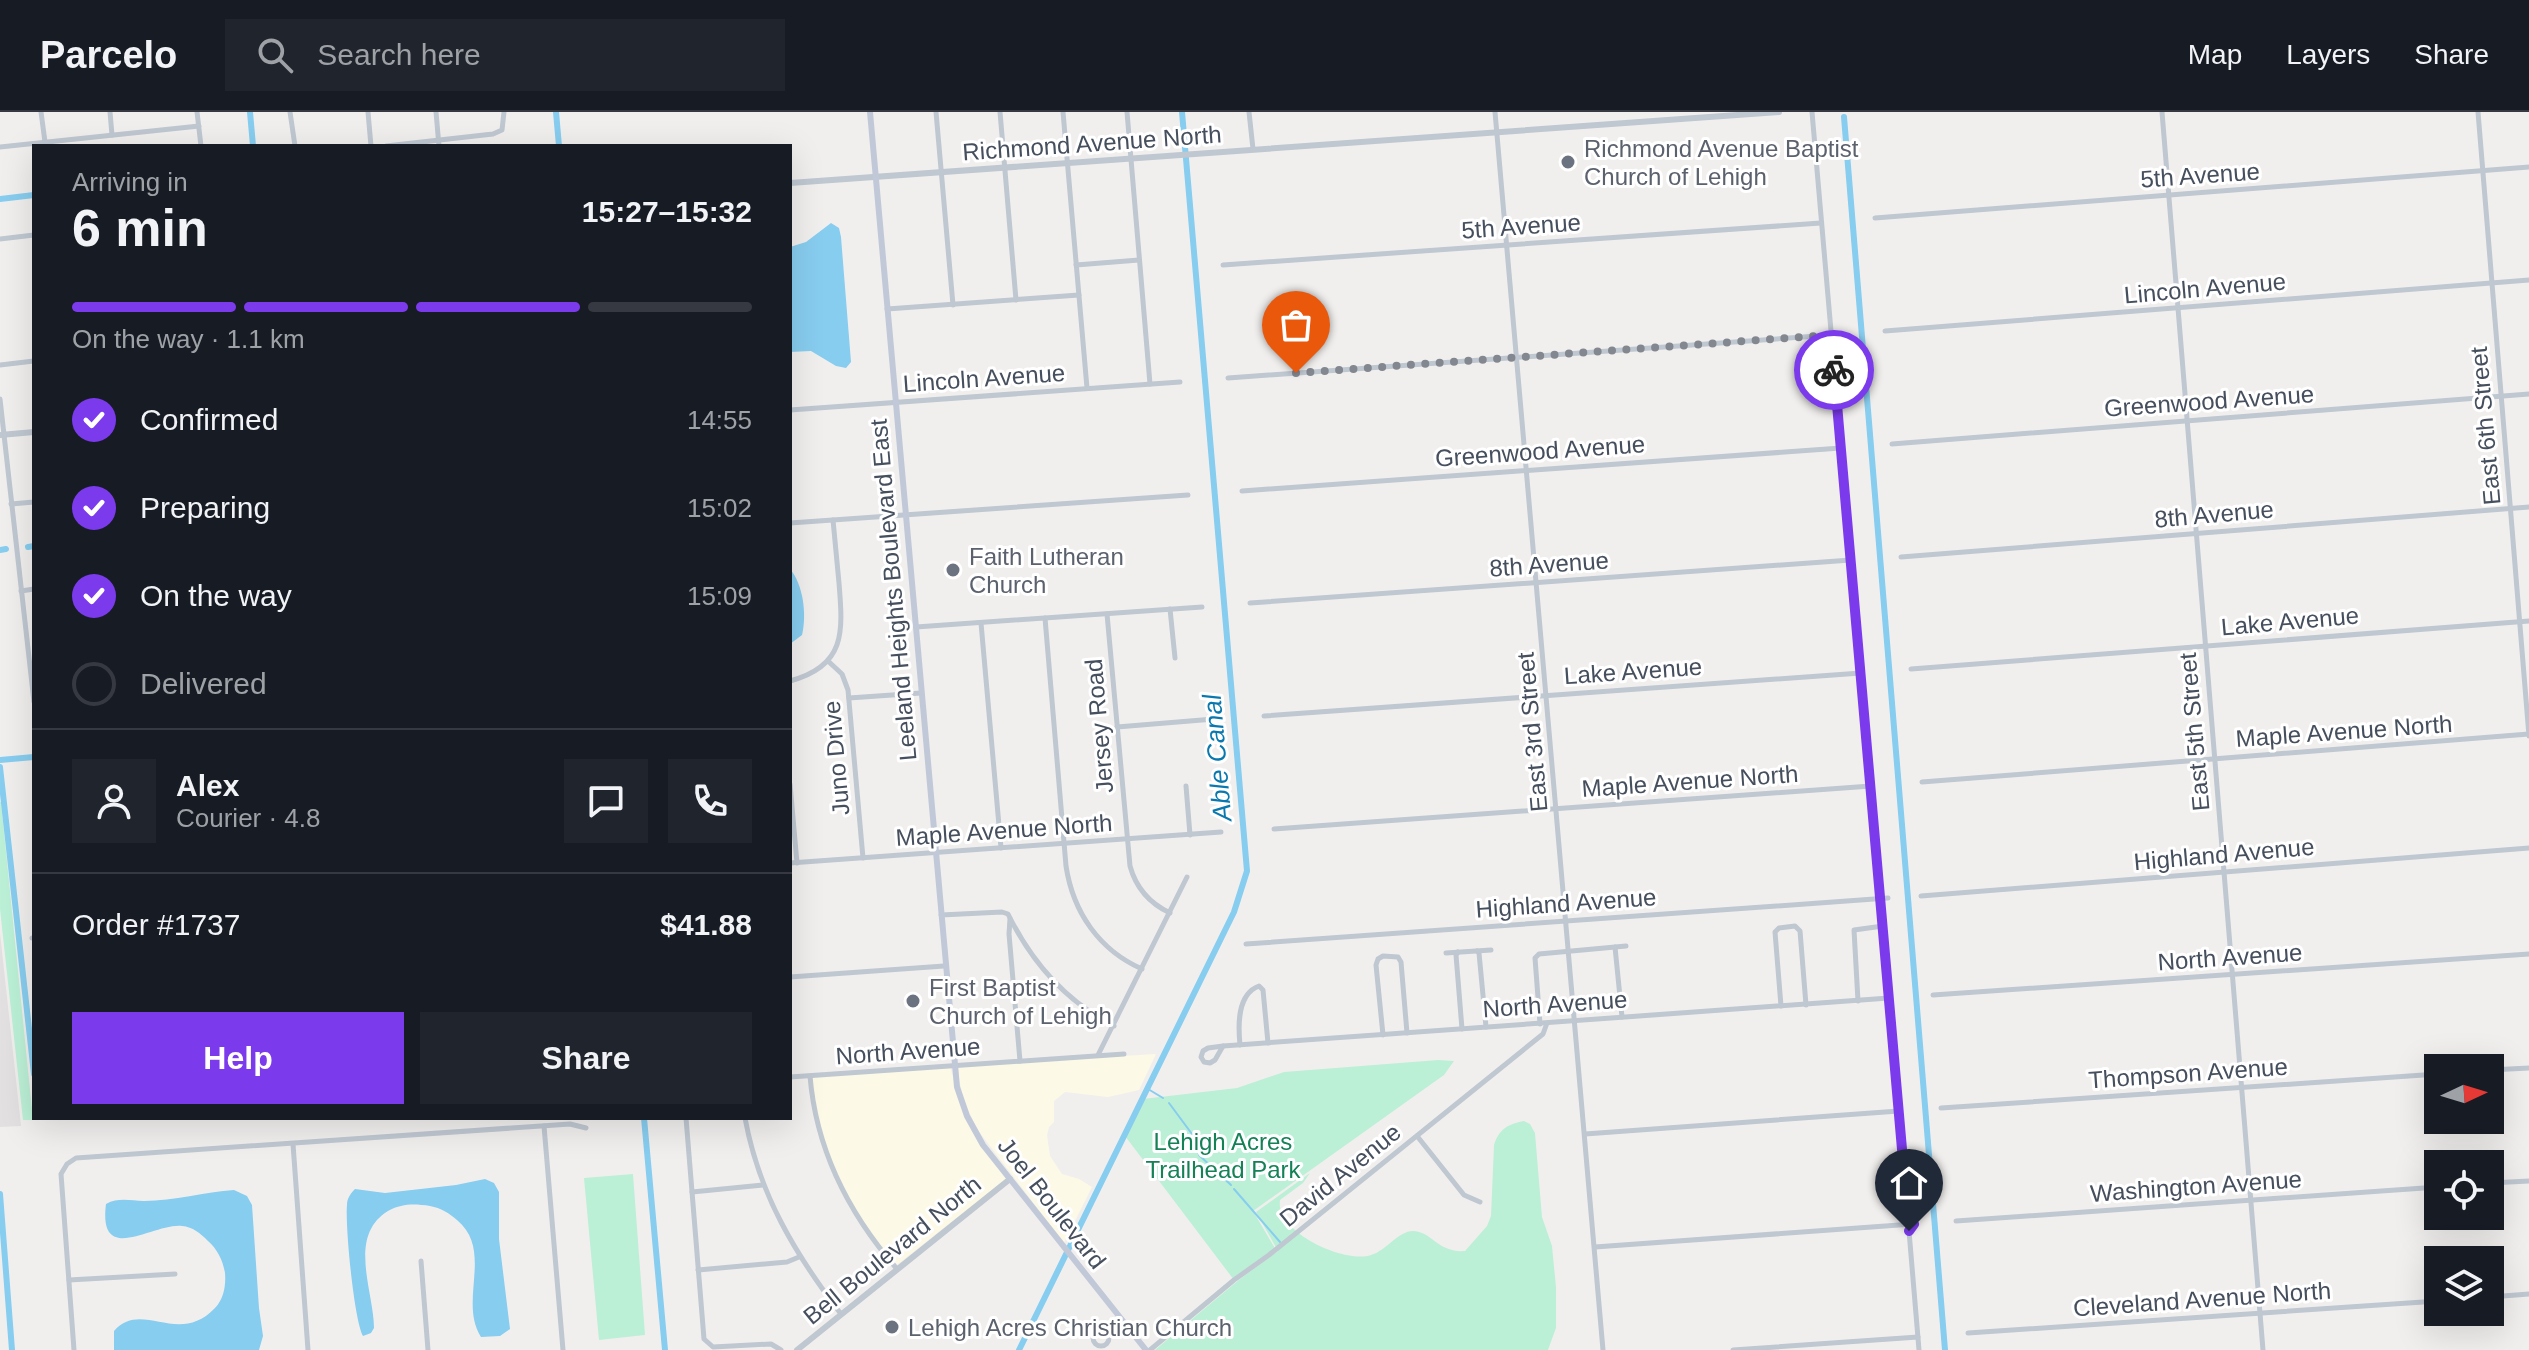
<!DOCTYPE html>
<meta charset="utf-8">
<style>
body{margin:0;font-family:Arial,sans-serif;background:#20242c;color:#f1f3f6;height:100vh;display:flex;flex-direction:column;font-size:30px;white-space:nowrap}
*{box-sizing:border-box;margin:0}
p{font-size:26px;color:#9ea1a6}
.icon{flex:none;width:44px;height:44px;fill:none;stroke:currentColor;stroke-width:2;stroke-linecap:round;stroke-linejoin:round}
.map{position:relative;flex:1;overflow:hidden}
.drawer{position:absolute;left:32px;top:32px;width:760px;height:976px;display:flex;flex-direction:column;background:#171b24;border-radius:0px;box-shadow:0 8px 32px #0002}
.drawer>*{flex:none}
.needle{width:52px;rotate:86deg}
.fabs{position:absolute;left:2424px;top:942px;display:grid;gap:16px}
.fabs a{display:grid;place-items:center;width:80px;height:80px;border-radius:0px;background:#171b24;box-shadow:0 8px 32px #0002;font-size:40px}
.pin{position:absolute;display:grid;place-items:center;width:68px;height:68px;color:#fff;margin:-82px -34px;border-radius:50% 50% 50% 0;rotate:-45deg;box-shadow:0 0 8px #0007}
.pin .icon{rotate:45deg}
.courier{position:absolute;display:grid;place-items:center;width:80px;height:80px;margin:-40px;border:6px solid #7c3aed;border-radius:50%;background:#fff;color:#222;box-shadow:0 2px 10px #0007}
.overview em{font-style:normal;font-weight:700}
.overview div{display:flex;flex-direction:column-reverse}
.overview{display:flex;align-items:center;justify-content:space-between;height:136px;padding:0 40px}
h1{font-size:52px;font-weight:700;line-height:60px}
.bar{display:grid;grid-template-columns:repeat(4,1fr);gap:12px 8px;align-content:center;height:96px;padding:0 40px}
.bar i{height:10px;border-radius:6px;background:#363941}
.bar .active{background:#7c3aed}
.bar p{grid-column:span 4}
.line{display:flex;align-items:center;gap:20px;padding:0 40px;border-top:2px solid #363941}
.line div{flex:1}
.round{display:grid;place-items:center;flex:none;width:84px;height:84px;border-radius:0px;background:#20242c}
ol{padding:0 40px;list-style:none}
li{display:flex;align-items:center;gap:24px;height:88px}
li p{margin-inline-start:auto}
li .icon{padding:8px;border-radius:50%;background:#7c3aed;color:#fff;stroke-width:4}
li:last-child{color:#9ea1a6}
li i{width:44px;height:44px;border:4px solid #363941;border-radius:50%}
.cta{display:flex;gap:16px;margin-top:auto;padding:16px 40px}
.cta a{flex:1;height:92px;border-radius:0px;background:#7c3aed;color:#fff;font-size:32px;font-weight:700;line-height:92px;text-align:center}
.cta a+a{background:#20242c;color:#f1f3f6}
header{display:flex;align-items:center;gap:48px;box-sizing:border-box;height:112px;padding:0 40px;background:#171b24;border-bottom:2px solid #363941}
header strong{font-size:38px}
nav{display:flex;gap:44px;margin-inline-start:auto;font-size:28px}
.search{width:560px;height:72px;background:#20242c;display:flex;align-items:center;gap:20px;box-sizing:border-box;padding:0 28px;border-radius:0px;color:#9ea1a6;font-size:30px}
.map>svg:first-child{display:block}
.commercial{fill:#fcf9e7}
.education{fill:#e2e0e0}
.green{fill:#bbf0d6}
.water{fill:#87cdef}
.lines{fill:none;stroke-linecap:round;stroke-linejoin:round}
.stream{stroke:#87cdef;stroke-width:2}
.canal{stroke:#87cdef;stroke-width:6}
.minor{stroke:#bfc7d1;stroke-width:5}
.tertiary{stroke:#bfc7d1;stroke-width:6}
.secondary{stroke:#c1c9d8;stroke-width:6}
.done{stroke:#828790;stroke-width:8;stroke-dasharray:0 14.4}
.route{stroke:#7c3aed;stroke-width:10}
.worship-dot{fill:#6b7280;stroke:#fff;stroke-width:3}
.labels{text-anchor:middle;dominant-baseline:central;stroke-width:6;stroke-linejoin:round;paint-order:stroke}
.street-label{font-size:24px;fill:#464f5d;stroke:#fff}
.worship-label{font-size:24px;fill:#5b616d;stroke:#fff;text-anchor:start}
.park-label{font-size:24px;fill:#148157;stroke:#fff}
.water-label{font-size:26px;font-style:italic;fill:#0878ae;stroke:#fff}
</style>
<header>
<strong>Parcelo</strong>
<div class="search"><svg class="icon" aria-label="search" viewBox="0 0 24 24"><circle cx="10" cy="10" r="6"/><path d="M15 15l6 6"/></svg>Search here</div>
<nav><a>Map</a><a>Layers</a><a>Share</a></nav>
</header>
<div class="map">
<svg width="2529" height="1238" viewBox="0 0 2529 1238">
<rect width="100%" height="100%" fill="#f1efee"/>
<g class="commercial">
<path d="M 1156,942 L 1139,978 L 1108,985 L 1065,980 L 1054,989 L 1054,1010 L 1049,1015 L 1047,1023 L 1050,1044 L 1062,1062 L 1079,1067 L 1092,1075 L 1064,1131 L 977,1017 L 964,989 L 956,954 Z"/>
<path d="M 950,954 L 964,1005 L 981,1035 L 1006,1067 L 893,1156 L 850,1097 L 835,1068 L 823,1038 L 808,966 Z"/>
</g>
<path class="education" d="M 0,821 L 21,1014 L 0,1015 Z"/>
<g class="green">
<path d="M 0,690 L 1,690 L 33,1008 L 23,1008 L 0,797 Z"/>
<path d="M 1438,948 L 1454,949 L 1444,963 L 1253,1099 L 1276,1138 L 1234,1168 L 1125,1024 L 1143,987 L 1237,976 L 1284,960 Z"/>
<path d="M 1524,1009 L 1530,1012 L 1535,1021 L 1542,1105 L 1552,1134 L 1556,1175 L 1556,1216 L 1548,1238 L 1155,1238 L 1240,1167 L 1278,1139 L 1256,1100 L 1310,1061 L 1303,1071 L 1280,1088 C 1275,1120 1344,1152 1371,1143 C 1386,1139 1399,1118 1414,1119 C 1432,1120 1438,1141 1465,1139 L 1487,1114 L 1491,1104 L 1494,1033 C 1499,1017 1508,1012 1524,1009 Z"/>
<path d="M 633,1062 L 645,1223 L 599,1228 L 584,1066 Z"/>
</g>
<g class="water">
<path d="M 831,111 L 839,116 L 841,125 L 851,250 L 846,256 L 836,254 L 811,239 L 790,240 L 790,135 L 806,130 Z"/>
<path d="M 790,457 C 803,472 807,502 802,523 L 790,532 Z"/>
<path d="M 485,1067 L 494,1071 L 499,1080 L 499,1127 L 510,1217 L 500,1224 L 481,1225 C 458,1189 494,1139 457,1108 C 449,1101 441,1096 430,1094 C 415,1092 403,1091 388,1099 C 347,1124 374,1180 374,1216 L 371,1221 L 363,1224 C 354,1208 345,1113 347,1093 C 347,1086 351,1081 355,1077 L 385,1081 L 456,1073 Z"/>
<path d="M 234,1078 L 247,1084 L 252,1093 L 259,1196 L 263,1224 L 259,1238 L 114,1238 L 114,1219 C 142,1187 178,1235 215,1196 C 224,1187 226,1173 225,1161 C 223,1148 217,1137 208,1129 C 200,1121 193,1115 182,1114 C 153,1111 98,1155 106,1092 C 119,1085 131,1089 144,1089 C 174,1089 205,1080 234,1078 Z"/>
</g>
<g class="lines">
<g class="stream">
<path d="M 1148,977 L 1163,986"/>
<path d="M 1169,991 L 1192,1022"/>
<path d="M 1197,1030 L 1199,1043 L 1231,1073"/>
<path d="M 1234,1077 L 1280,1130"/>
</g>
<g class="canal">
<path d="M 250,0 L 253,34"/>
<path d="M 556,0 L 559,34"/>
<path d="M 1844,5 L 1945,1238"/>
<path d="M 0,87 L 34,83"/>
<path d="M 28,435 L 34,434"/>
<path d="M 0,438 L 6,437"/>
<path d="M 0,648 L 34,645"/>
<path d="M 0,655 L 34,962"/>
<path d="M 644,1006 L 665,1238"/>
<path d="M 0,1082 L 12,1238"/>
<path d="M 1019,1238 L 1234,800 L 1247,759 L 1182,0"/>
</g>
<g class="minor">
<path d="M 41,0 L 45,30"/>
<path d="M 110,0 L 112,23"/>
<path d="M 197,0 L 201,34"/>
<path d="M 290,0 L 295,34"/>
<path d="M 368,0 L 371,34"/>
<path d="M 436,0 L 439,34"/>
<path d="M 936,0 L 953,193"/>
<path d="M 1000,0 L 1016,188"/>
<path d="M 1063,0 L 1087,276"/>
<path d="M 1127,0 L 1150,272"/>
<path d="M 1249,0 L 1253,37"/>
<path d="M 1495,0 L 1603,1238"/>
<path d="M 1812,0 L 1908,1106 L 1914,1112 L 1909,1119 L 1919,1238"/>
<path d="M 2162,0 L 2263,1238"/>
<path d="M 2478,0 L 2529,624"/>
<path d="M 386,34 L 493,22 L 502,18 L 504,0"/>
<path d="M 0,35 L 199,14"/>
<path d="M 1875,106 L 2529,55"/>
<path d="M 0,127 L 34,123"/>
<path d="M 1076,153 L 1139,148"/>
<path d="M 1223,153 L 1821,111"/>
<path d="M 887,197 L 1079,183"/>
<path d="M 1885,219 L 2529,168"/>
<path d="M 0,253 L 34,249"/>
<path d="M 1228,266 L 1831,223"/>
<path d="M 0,287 L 34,590"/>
<path d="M 790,298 L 1180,270"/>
<path d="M 1892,332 L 2529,282"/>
<path d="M 1242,379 L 1841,336"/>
<path d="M 11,392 L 34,390"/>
<path d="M 790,411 L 1188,383"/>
<path d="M 1901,445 L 2529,395"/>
<path d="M 21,479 L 34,477"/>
<path d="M 1250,491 L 1851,448"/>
<path d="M 1170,497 L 1175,546"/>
<path d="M 1107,502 L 1130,754 C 1136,776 1149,791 1170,801"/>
<path d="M 1045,506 L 1066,754 C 1073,800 1099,838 1142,857"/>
<path d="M 981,511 L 1001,736"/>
<path d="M 916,515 L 1202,495"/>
<path d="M 828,549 L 842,562 L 848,578 L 863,746"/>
<path d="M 1911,557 L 2529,509"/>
<path d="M 790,569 C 846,554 843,520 839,471 C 837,450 835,429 833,408"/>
<path d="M 849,586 L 921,581"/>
<path d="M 1264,604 L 1861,561"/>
<path d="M 1117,615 L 1214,607"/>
<path d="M 1922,670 L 2529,622"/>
<path d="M 790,672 L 797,751"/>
<path d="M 1186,674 L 1190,723"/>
<path d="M 1274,717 L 1871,674"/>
<path d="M 790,751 L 1221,720"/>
<path d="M 1921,784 L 2529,736"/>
<path d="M 941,803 L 1002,800 L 1008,802 C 1032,851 1065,889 1114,914"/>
<path d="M 1010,807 L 1009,822 L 1020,949"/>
<path d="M 32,826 L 34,826"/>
<path d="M 1246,832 L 1888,786"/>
<path d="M 1615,835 L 1622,905"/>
<path d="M 1477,839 L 1479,841 L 1486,915"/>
<path d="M 1458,840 L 1456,843 L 1462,917"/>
<path d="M 1446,841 L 1491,838"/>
<path d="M 790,865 L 944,854"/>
<path d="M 1933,883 L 2529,842"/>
<path d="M 1858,889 L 1854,818 L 1883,814"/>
<path d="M 1781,894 L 1775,820 L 1779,816 L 1795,814 L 1800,819 L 1806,893"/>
<path d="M 1540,912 L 1535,846 L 1539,842 L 1626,834"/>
<path d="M 1383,923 L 1376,853 L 1378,847 L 1383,844 L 1398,845 L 1401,850 L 1407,921"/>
<path d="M 1240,933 C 1238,913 1237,882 1259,874 L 1263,878 L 1268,931"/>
<path d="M 1223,934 L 1889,886"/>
<path d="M 1223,934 L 1215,948 L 1210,951 L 1204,950 L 1201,945 L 1203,939 L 1208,936 Z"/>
<path d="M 1098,943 L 1187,765"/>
<path d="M 2490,958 L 2529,956"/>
<path d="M 810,964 C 816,1037 849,1102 897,1157"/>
<path d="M 790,965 L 1124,942"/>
<path d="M 1941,996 L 2438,962"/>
<path d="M 686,1006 L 704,1227 L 713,1235 L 771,1232 L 781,1238"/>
<path d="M 745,1006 C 759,1082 795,1142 841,1202"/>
<path d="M 544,1014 L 563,1238"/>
<path d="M 1585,1022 L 1899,999"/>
<path d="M 1417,1024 L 1464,1083 L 1480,1090"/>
<path d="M 293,1032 L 308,1238"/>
<path d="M 2490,1071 L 2529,1069"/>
<path d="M 692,1080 L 763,1073"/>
<path d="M 1956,1109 L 2438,1075"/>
<path d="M 1595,1135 L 1913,1112"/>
<path d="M 421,1149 L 428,1238"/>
<path d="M 698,1158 L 787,1150 L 799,1145"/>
<path d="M 69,1168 L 175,1162"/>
<path d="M 2490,1185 L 2529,1182"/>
<circle cx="1101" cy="1226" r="8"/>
<path d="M 1107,1221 L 1122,1208"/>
<path d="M 1968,1221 L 2438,1189"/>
<path d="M 74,1238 L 61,1062 L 67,1052 L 76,1046 L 570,1012 L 586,1016"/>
<path d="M 1150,1238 L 1234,1168 L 1269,1143 L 1543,922 L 1547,911"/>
<path d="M 1733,1238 L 1918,1225"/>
</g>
<g class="tertiary">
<path d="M 790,71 L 1779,0"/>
<path d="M 0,323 L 34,320"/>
<path d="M 797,1238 L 1010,1067"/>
</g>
<path class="secondary" d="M 870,0 L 957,975 L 967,1004 L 983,1033 L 1146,1238"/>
</g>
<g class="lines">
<path class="done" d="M 1296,261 L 1831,223 L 1834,258"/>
<path class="route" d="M 1834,258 L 1908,1106 L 1914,1112 L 1909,1119"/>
</g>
<g class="worship-dot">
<circle cx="1568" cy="50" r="8"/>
<circle cx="953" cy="458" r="8"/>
<circle cx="913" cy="889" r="8"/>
<circle cx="892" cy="1215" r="8"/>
</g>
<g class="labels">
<g class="street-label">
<text transform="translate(1092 31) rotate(-4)">Richmond Avenue North</text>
<text transform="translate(2200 63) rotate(-4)">5th Avenue</text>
<text transform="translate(1521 114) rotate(-4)">5th Avenue</text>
<text transform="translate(2205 176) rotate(-5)">Lincoln Avenue</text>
<text transform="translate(984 266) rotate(-4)">Lincoln Avenue</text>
<text transform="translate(2209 289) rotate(-4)">Greenwood Avenue</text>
<text transform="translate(2485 314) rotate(-95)">East 6th Street</text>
<text transform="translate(1540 339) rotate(-4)">Greenwood Avenue</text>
<text transform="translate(2214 402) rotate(-5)">8th Avenue</text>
<text transform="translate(1549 452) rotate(-4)">8th Avenue</text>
<text transform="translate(893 478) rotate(-95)">Leeland Heights Boulevard East</text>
<text transform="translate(2290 509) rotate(-5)">Lake Avenue</text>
<text transform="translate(1633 559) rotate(-4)">Lake Avenue</text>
<text transform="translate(1099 614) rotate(-95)">Jersey Road</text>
<text transform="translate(2344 619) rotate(-4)">Maple Avenue North</text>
<text transform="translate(1532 620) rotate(-95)">East 3rd Street</text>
<text transform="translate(2194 620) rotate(-95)">East 5th Street</text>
<text transform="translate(836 646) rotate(-95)">Juno Drive</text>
<text transform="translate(1690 669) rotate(-4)">Maple Avenue North</text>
<text transform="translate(1004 718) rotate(-4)">Maple Avenue North</text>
<text transform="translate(2224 742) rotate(-5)">Highland Avenue</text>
<text transform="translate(1566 791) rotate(-4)">Highland Avenue</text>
<text transform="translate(2230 845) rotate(-4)">North Avenue</text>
<text transform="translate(1555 892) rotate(-4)">North Avenue</text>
<text transform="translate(908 939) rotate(-4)">North Avenue</text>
<text transform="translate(2188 961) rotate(-4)">Thompson Avenue</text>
<text transform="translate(1340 1063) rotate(-39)">David Avenue</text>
<text transform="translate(2196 1074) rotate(-4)">Washington Avenue</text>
<text transform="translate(1052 1091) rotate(52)">Joel Boulevard</text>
<text transform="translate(892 1138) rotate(-39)">Bell Boulevard North</text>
<text transform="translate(2202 1187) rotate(-4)">Cleveland Avenue North</text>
</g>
<g class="worship-label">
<text x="1584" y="36">Richmond Avenue Baptist<tspan x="1584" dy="28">Church of Lehigh</tspan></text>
<text x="969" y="444">Faith Lutheran<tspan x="969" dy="28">Church</tspan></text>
<text x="929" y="875">First Baptist<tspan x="929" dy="28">Church of Lehigh</tspan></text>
<text x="908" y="1215">Lehigh Acres Christian Church</text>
</g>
<g class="park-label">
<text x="1223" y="1029">Lehigh Acres<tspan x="1223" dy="28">Trailhead Park</tspan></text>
</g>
<g class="water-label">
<text transform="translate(1217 646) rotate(-95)">Able Canal</text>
</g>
</g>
</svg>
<div class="fabs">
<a><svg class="needle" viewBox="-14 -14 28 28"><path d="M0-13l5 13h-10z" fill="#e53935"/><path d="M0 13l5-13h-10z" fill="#9ea1a6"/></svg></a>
<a><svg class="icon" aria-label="locate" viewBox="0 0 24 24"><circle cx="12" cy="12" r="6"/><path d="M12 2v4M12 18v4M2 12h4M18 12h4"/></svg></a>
<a><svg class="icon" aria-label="layers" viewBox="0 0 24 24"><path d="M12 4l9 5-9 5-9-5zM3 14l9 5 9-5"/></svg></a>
</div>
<div class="pin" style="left:1296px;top:261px;background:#ea580c"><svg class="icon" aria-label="bag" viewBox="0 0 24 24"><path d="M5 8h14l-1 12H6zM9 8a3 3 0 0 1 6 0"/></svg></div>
<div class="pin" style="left:1909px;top:1119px;background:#1f2937"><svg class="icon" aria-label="home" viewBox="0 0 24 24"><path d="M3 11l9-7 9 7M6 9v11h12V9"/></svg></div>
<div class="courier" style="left:1834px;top:258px"><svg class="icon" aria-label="bike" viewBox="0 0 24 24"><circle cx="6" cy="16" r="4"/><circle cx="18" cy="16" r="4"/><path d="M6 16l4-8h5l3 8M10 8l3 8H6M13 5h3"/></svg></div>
<section class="drawer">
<div class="overview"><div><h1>6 min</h1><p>Arriving in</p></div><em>15:27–15:32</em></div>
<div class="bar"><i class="active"></i><i class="active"></i><i class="active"></i><i></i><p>On the way · 1.1 km</p></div>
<ol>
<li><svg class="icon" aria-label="check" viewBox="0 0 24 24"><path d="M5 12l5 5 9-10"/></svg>Confirmed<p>14:55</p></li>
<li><svg class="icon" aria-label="check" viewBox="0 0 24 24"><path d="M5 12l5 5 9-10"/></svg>Preparing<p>15:02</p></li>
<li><svg class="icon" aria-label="check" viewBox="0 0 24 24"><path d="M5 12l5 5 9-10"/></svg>On the way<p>15:09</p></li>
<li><i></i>Delivered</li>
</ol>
<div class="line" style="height:144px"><a class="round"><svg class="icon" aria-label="person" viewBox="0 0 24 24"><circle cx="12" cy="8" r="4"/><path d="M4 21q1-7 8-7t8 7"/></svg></a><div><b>Alex</b><p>Courier · 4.8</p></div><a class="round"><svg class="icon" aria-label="chat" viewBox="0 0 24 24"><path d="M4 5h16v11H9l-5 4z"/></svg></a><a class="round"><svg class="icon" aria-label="phone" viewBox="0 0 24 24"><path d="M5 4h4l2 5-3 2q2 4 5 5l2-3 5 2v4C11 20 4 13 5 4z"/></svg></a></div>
<div class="line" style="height:104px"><div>Order #1737</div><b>$41.88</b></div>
<div class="cta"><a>Help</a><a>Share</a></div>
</section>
</div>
